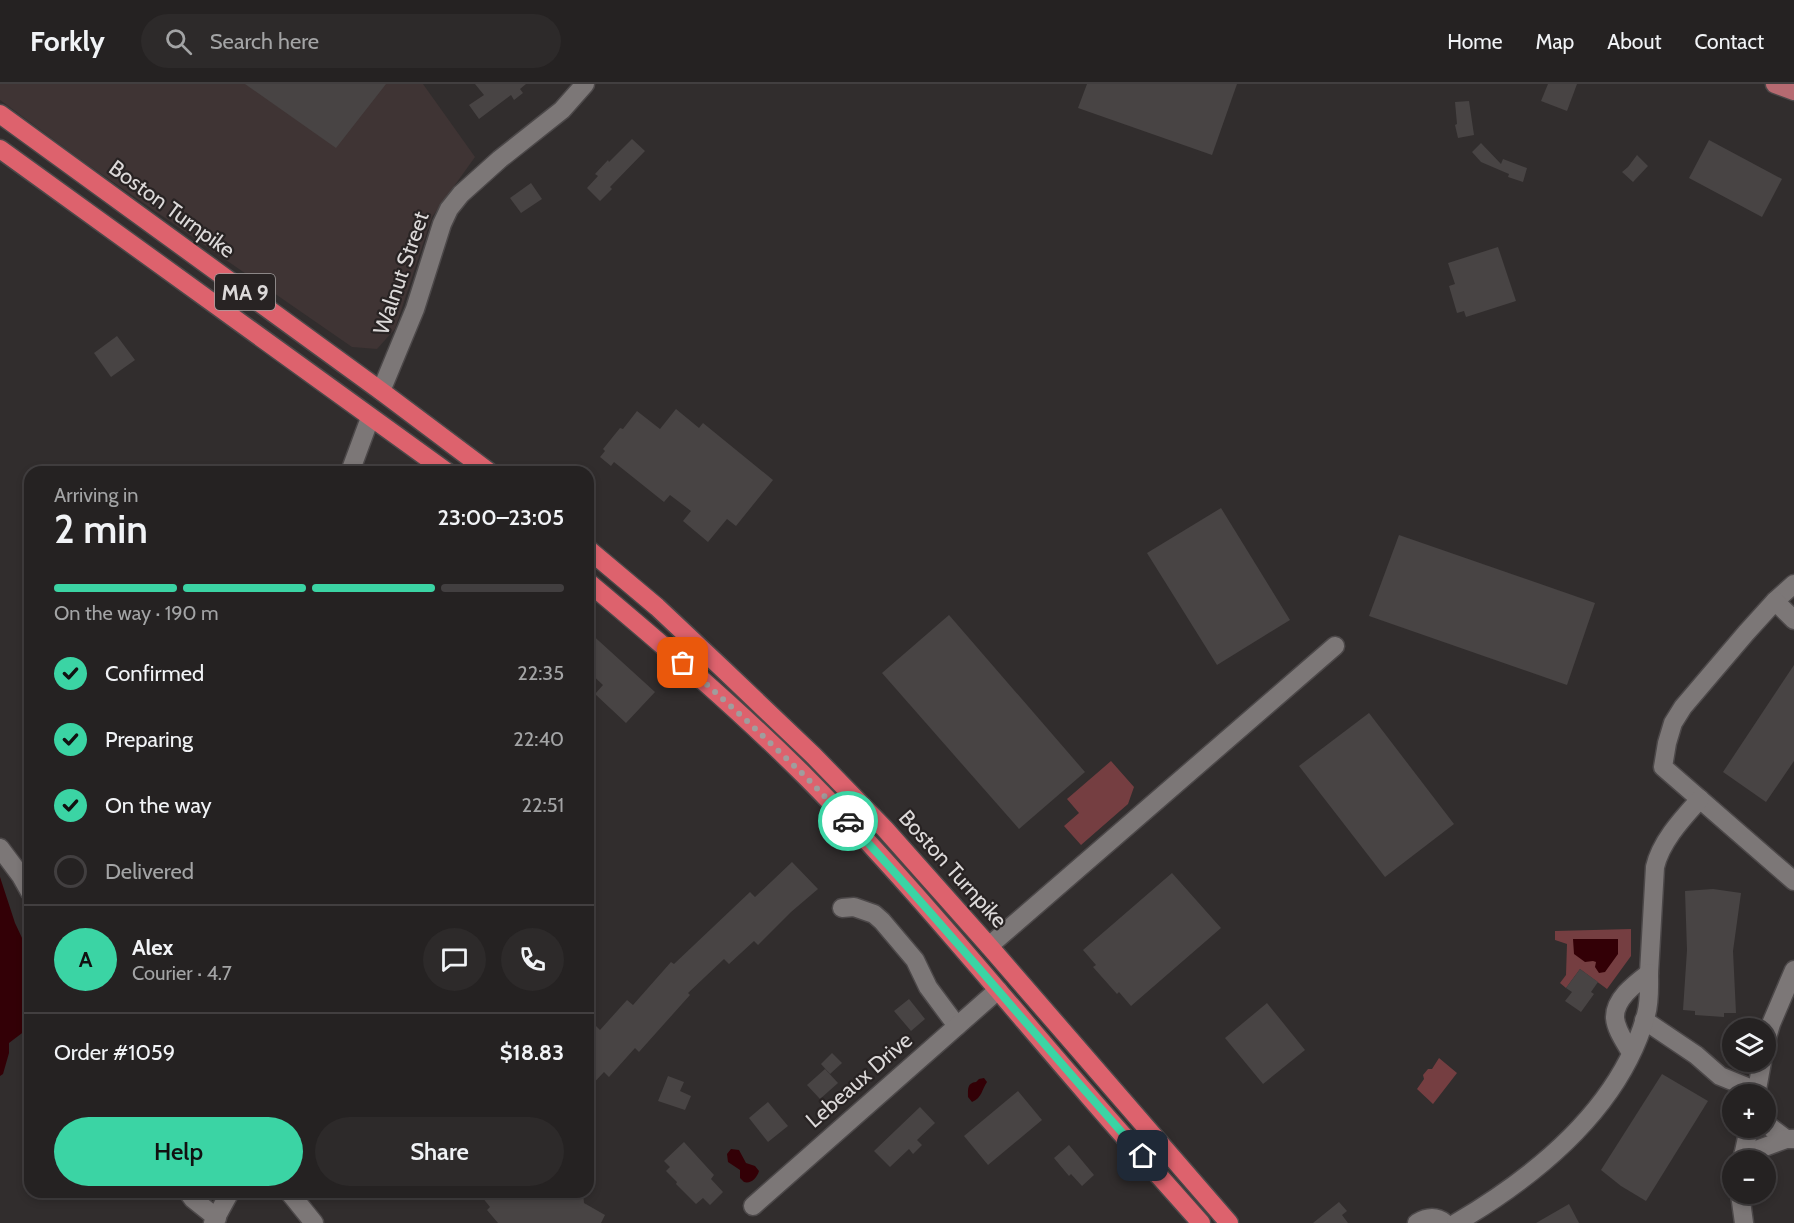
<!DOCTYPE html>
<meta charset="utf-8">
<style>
body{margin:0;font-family:Cabin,sans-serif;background:#2d2a2a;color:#f1f3f6;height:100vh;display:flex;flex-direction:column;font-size:22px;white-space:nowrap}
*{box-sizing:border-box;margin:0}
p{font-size:20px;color:#a3a4a5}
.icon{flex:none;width:33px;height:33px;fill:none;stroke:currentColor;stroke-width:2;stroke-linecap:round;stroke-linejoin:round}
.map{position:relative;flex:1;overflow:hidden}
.drawer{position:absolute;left:24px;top:382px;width:570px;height:732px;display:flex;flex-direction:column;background:#252222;border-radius:18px;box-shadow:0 3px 9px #0003,0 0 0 2px #423f40}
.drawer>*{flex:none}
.buttons{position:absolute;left:1722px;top:934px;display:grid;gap:12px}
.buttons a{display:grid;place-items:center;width:54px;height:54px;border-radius:50%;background:#252222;box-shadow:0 3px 9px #0003,0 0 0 2px #423f40;font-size:30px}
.pin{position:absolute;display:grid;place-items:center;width:51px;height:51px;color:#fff;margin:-26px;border-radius:12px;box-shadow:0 3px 9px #0006}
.courier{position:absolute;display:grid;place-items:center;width:60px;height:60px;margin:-30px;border:4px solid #3bd4a4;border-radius:50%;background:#fff;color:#222;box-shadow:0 2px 8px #0007}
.overview em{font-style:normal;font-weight:600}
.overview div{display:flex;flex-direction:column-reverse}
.overview{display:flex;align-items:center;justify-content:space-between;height:102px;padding:0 30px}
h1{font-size:39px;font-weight:600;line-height:45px}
.bar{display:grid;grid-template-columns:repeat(4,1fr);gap:9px 6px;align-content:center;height:72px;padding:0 30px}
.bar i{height:8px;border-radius:4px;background:#423f40}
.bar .current{background:#3bd4a4}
.bar p{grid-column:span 4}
.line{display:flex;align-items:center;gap:15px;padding:0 30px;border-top:2px solid #423f40}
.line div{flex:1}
.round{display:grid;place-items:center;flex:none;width:63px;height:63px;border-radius:32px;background:#2d2a2a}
ol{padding:0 30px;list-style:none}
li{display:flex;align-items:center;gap:18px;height:66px}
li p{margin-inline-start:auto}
li .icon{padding:6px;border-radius:50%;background:#3bd4a4;color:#111;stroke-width:4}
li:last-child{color:#a3a4a5}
li i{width:33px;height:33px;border:3px solid #423f40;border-radius:50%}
.primary-button{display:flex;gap:12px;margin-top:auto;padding:12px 30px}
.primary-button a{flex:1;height:69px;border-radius:36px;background:#3bd4a4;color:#111;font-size:24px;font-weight:600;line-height:69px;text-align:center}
.primary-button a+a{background:#2d2a2a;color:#f1f3f6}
header{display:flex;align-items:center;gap:36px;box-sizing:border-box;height:84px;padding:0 30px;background:#252222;border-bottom:2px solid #423f40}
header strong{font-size:28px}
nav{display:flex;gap:33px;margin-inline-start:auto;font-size:21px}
.search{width:420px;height:54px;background:#2d2a2a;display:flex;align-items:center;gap:15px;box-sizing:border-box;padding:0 21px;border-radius:33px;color:#a3a4a5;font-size:22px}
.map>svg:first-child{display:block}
.built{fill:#3f3434}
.green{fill:#753e41}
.water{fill:#330006}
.building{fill:#484444}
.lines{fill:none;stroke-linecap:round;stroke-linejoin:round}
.minor-casing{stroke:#4c4849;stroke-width:21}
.major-casing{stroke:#4c4849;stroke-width:21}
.highway-casing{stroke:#4c4849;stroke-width:21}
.minor{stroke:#7c7777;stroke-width:18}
.major{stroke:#b66a71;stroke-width:18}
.highway{stroke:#dd626d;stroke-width:18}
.done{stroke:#a09d9d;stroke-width:6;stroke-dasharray:0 10.8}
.route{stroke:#3bd4a4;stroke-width:8}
.labels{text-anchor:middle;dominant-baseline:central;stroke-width:4.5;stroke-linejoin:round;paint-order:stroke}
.shield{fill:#282323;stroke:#a6a2a2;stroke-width:1.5}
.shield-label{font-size:21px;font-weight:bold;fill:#dcd9d9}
.street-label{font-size:22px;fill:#dcd9d9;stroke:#282323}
</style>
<header>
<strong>Forkly</strong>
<div class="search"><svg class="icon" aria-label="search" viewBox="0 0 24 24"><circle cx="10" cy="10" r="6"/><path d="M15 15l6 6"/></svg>Search here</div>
<nav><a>Home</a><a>Map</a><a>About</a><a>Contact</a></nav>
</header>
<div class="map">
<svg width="1794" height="1139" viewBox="0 0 1794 1139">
<rect width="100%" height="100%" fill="#312d2d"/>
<path class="built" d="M 0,0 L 423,0 L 475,73 L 432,133 L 395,245 L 377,265 L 352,263 L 84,78 L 0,16 Z"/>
<g class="green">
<path d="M 1111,677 L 1134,703 L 1128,720 L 1081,761 L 1064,742 L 1079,729 L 1067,715 Z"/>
<path d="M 1631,845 L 1631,872 L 1607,905 L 1580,885 L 1566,904 L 1560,899 L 1566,891 L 1567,860 L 1555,856 L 1555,847 Z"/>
<path d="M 1439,974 L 1457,989 L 1433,1020 L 1417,1005 L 1424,995 L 1423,991 L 1428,985 L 1432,985 Z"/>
</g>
<g class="water">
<path d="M 0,793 L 15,839 L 30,871 L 30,943 L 9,959 L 9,969 L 3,990 L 0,992 Z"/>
<path d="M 1573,855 L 1618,855 L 1618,870 L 1605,888 L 1599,889 L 1595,883 L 1596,878 L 1593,877 L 1585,878 L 1574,870 Z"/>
<path d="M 984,994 L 987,998 C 982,1005 982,1014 972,1018 L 968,1013 C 968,1005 967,999 976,998 L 979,995 Z"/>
<path d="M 731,1065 L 739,1066 L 746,1079 L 755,1082 L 759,1087 C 757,1094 751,1100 744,1098 L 740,1094 L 740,1086 L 728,1078 L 727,1070 Z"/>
</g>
<g class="building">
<path d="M 245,0 L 386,0 L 336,64 Z"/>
<path d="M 475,0 L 526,0 L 520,5 L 523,9 L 514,16 L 511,11 L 479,35 L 469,21 L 484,11 Z"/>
<path d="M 1087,0 L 1237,0 L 1212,71 L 1078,24 Z"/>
<path d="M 1548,0 L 1577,0 L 1567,27 L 1541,17 Z"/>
<path d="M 1469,17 L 1474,51 L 1458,54 L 1455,41 L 1457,40 L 1455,18 Z"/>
<path d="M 632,55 L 645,67 L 610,103 L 612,105 L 600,117 L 587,104 L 598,92 L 595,90 L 608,76 L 609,78 Z"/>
<path d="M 1709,56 L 1782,95 L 1762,133 L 1689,94 Z"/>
<path d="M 1481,59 L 1501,80 L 1503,75 L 1527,84 L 1523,98 L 1508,93 L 1509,90 L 1481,78 L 1472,68 Z"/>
<path d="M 1637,71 L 1648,82 L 1633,98 L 1622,88 L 1628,83 Z"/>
<path d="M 531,99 L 542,115 L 521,129 L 510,114 Z"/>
<path d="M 1498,163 L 1516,217 L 1466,233 L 1464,227 L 1457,229 L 1449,202 L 1455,200 L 1448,179 Z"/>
<path d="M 117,252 L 135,276 L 111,293 L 94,269 Z"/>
<path d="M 676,325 L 699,344 L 703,339 L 773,396 L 736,442 L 727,435 L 708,458 L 683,437 L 691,427 L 670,411 L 664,418 L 614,378 L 611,382 L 600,373 L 605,367 L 603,365 L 620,344 L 623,345 L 637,327 L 660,345 Z"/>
<path d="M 1221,424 L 1290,536 L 1217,581 L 1147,469 Z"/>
<path d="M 1399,451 L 1595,519 L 1567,601 L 1369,532 Z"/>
<path d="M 949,531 L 1085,688 L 1019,745 L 882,589 Z"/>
<path d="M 588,547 L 655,608 L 626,639 L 595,610 L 603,601 L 588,587 Z"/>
<path d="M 1794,581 L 1794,677 L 1766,718 L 1723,688 Z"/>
<path d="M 1369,629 L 1454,740 L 1385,793 L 1299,682 Z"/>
<path d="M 792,778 L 818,805 L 791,828 L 758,861 L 754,857 L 729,880 L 724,875 L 688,909 L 690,911 L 639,968 L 635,964 L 609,993 L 604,988 L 588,1005 L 588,952 L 596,942 L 600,946 L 627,916 L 633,921 L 671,878 L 674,880 L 750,808 L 755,813 Z"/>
<path d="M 1172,789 L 1221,844 L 1131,922 L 1119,908 L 1117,910 L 1093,883 L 1096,881 L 1083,866 Z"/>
<path d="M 1713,805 L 1741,809 L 1733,867 L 1736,929 L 1724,929 L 1724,933 L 1695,931 L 1695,927 L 1683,926 L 1687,866 L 1685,807 Z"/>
<path d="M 1580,885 L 1598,898 L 1591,908 L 1594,910 L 1581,928 L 1565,917 L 1572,908 L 1566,904 Z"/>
<path d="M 909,915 L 925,935 L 911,947 L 894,927 Z"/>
<path d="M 1267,919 L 1305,966 L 1263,1000 L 1225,954 Z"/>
<path d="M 832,969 L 842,979 L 830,990 L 821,980 Z"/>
<path d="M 825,985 L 838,999 L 820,1015 L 807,1001 Z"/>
<path d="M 1662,990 L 1708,1017 L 1646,1117 L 1621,1102 L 1601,1086 Z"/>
<path d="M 668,992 L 684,998 L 680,1007 L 691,1012 L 685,1026 L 658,1017 Z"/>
<path d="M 1018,1007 L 1042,1036 L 988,1081 L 964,1052 Z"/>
<path d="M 768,1018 L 788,1042 L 768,1058 L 749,1034 Z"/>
<path d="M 920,1023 L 935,1039 L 917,1056 L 922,1061 L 913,1070 L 909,1065 L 890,1083 L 874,1067 Z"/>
<path d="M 684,1058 L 714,1091 L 711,1095 L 723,1108 L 710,1121 L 703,1114 L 696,1120 L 676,1100 L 677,1098 L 666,1087 L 670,1083 L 664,1077 Z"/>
<path d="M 1069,1061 L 1094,1091 L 1082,1102 L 1071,1090 L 1069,1092 L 1054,1074 Z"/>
<path d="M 478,1108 L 544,1108 L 540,1114 L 583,1109 L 584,1119 L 605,1131 L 601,1139 L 498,1139 L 487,1126 L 490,1123 Z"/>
<path d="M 1339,1118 L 1347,1127 L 1342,1131 L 1348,1139 L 1313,1139 Z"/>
<path d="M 1569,1120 L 1579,1139 L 1536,1139 Z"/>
</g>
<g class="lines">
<defs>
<g id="minor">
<path d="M 381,307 L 415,225 L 442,140 L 449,125 L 461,110 L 500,75 L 562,26 L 585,0"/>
<path d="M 350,388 L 370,334"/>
<path d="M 1775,517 L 1794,500"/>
<path d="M 1794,536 L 1775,517 L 1746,549 L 1683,623 L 1673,639 L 1667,659 L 1663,683 L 1794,797"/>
<path d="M 0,764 L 21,792 L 30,808"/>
<path d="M 842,824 L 854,823 L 874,830 L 882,837 L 915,876 L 928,903 L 957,942"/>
<path d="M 989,862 L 1335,562"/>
<path d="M 1649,889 L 1655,783 C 1661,757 1683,734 1700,715"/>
<path d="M 1644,936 L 1696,971 L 1720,992 L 1757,1007"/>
<path d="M 1766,957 L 1771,940 L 1794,886"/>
<path d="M 1756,1011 L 1762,978"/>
<path d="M 1766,1040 L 1786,1055"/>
<path d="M 1743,1071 L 1786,1055 L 1794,1055"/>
<path d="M 1742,1077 L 1749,1044"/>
<path d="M 188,1108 L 193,1115 L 217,1134"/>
<path d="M 289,1108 L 314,1139"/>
<path d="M 1740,1110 L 1744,1139"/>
<path d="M 753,1122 L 998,906"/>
<path d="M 213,1139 L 230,1108"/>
<path d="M 1417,1139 C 1427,1133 1436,1132 1445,1139"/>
<path d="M 1456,1139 C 1536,1092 1620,1025 1646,931 C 1650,917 1649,903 1649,889 C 1636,899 1614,915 1615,934 C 1616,946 1625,958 1631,969"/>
</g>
<path id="major" d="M 1775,0 L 1794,7"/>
<g id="highway">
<path d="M 0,30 L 381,307 L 489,388"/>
<path d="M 0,65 L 447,388"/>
<path d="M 588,465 L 657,523 L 725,587 L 813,671 L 885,745 L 989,862 L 1229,1139"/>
<path d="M 588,498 C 663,561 738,625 807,694 C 906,794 995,904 1087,1010 C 1124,1053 1163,1096 1201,1139"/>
</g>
</defs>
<use href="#minor" class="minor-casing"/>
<use href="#major" class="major-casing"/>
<use href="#highway" class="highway-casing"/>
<use href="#minor" class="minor"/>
<use href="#major" class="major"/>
<use href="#highway" class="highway"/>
</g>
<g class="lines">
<path class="done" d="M 683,579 L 745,635 L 807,694 L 848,737"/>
<path class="route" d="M 848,737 C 949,846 1043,961 1143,1072"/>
</g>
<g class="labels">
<rect class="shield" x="215" y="190" width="60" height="36" rx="4.5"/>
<g class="shield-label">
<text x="245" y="208">MA 9</text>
</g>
<g class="street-label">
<text transform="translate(172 125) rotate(36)">Boston Turnpike</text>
<text transform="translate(401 189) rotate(-71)">Walnut Street</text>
<text transform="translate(953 785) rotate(48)">Boston Turnpike</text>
<text transform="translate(859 996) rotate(-41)">Lebeaux Drive</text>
</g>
</g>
</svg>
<div class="buttons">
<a><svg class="icon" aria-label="layers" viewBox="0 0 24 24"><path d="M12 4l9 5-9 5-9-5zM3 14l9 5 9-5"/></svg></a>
<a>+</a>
<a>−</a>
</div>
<div class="pin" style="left:683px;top:579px;background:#ea580c"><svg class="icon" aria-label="bag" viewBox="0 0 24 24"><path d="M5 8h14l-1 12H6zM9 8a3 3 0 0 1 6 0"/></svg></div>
<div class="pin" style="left:1143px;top:1072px;background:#1f2937"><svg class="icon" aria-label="home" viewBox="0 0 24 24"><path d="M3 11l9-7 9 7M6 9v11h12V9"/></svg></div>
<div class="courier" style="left:848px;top:737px"><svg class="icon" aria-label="car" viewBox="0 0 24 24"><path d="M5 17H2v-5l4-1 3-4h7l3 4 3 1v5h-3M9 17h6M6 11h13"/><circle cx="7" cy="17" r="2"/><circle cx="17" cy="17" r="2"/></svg></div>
<section class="drawer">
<div class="overview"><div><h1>2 min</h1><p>Arriving in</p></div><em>23:00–23:05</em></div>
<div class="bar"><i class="current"></i><i class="current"></i><i class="current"></i><i></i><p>On the way · 190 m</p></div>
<ol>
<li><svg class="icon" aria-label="check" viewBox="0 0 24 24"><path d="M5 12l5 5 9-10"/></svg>Confirmed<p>22:35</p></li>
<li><svg class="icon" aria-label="check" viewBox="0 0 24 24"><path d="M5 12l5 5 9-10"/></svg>Preparing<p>22:40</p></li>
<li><svg class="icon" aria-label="check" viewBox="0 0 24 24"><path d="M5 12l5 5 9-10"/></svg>On the way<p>22:51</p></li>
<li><i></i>Delivered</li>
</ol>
<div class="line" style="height:108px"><b class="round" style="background:#3bd4a4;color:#111">A</b><div><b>Alex</b><p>Courier · 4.7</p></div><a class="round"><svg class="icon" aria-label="chat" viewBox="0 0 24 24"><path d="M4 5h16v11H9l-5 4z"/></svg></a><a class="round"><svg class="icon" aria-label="phone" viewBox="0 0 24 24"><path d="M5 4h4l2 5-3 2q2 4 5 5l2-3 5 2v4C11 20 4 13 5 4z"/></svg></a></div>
<div class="line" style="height:78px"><div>Order #1059</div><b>$18.83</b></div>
<div class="primary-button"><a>Help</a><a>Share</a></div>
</section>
</div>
